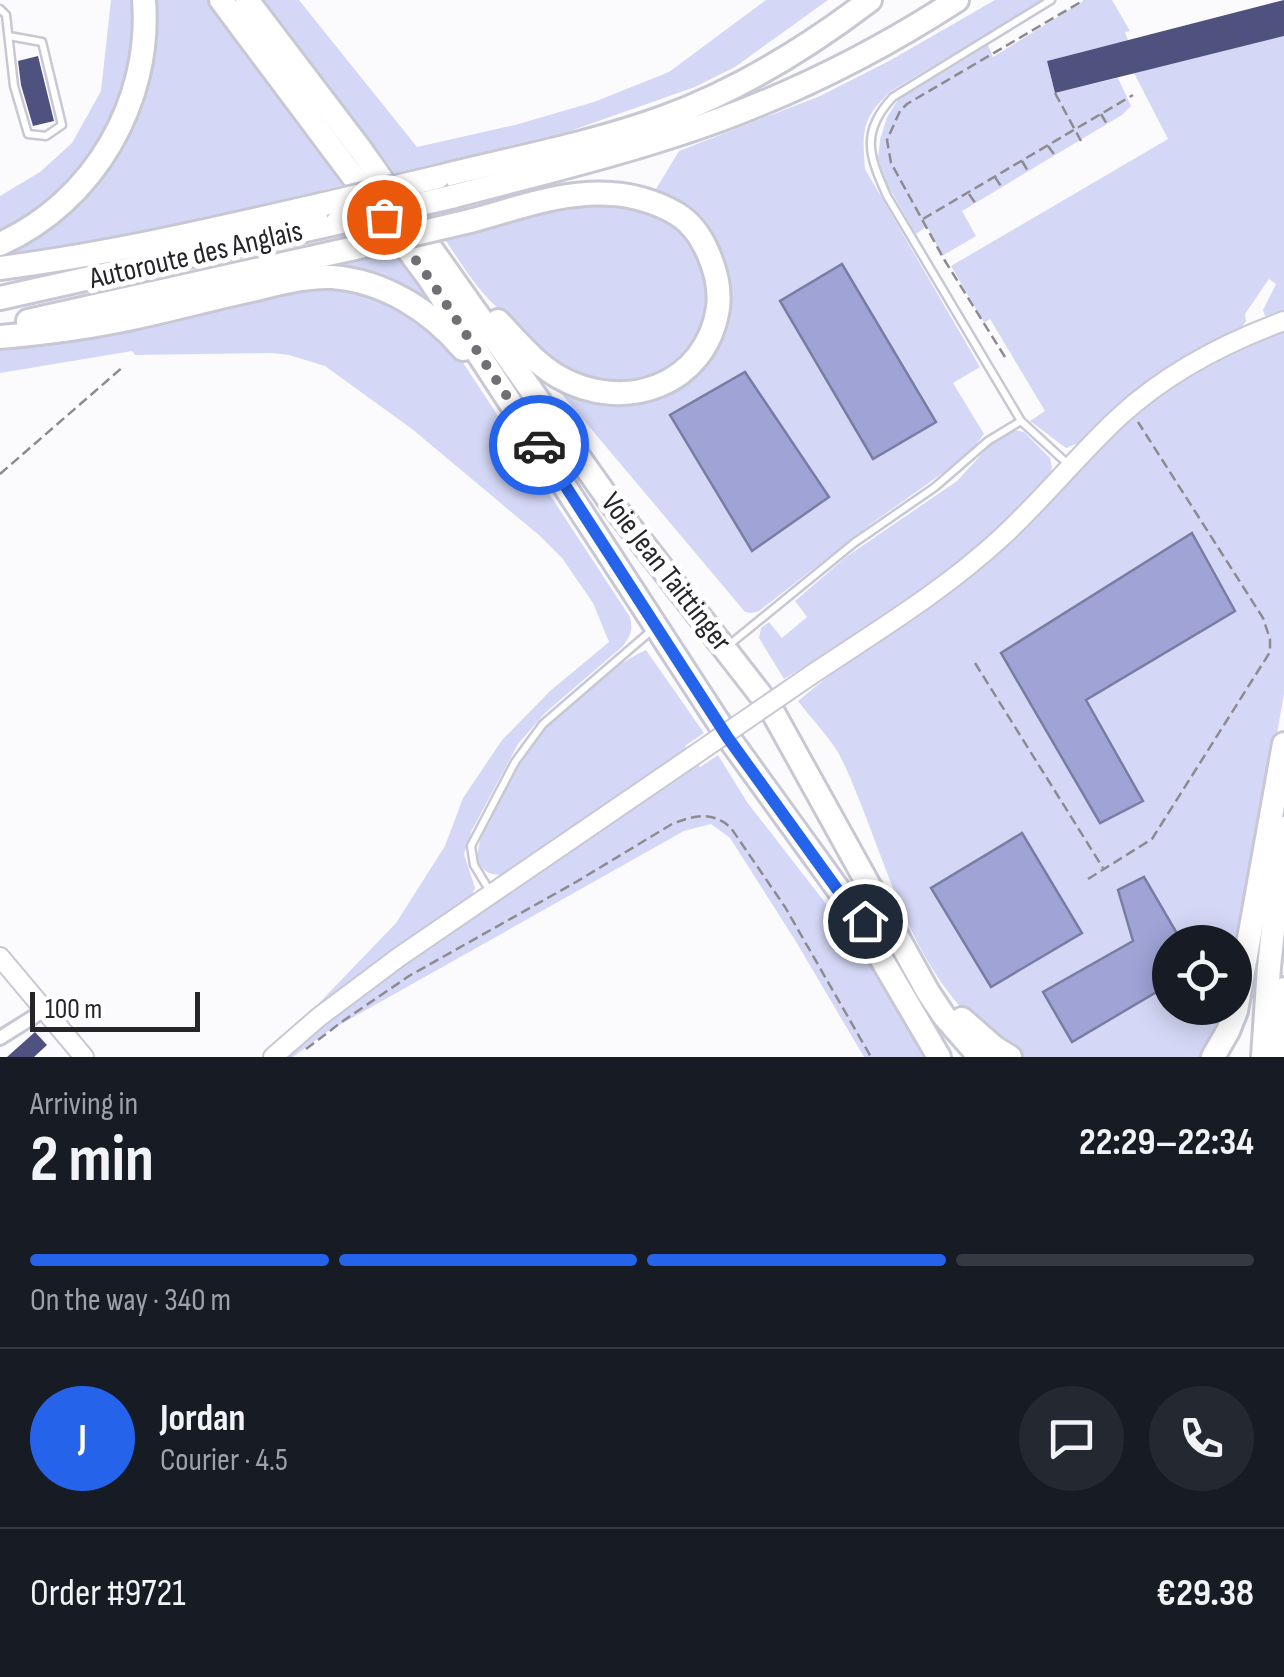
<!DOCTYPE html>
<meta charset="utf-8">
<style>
body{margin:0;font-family:"Sofia Sans Condensed",sans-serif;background:#242831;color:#f1f3f6;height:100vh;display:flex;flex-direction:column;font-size:38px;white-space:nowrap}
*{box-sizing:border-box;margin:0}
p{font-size:32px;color:#9ea1a6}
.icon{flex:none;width:55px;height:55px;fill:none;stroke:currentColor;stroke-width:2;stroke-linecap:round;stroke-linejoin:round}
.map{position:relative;height:1057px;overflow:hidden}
.side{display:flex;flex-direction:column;background:#171b24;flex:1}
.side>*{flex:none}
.tools{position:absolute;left:1152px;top:925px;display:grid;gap:20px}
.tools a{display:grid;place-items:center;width:100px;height:100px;border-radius:50%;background:#171b24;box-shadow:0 5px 25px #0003;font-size:50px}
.scale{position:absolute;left:30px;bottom:25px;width:170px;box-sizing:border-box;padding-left:10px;border:5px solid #25252a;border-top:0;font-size:28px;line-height:35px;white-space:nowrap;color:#25252a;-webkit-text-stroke:8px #fff;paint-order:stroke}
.pin{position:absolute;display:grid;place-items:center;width:85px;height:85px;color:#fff;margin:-42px;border:5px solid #fff;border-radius:50%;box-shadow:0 2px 10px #0007}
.courier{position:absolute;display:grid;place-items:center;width:100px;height:100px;margin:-50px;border:8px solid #2563eb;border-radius:50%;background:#fff;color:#222;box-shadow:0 2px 12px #0007}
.overview em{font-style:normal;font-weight:700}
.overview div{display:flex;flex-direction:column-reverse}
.overview{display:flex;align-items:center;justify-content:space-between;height:170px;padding:0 30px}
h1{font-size:65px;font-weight:700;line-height:75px}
.bar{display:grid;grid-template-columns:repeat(4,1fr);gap:15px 10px;align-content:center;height:120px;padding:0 30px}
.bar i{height:12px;border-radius:8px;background:#363941}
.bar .selected{background:#2563eb}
.bar p{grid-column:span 4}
.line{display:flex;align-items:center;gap:25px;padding:0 30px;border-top:2px solid #363941}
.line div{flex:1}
.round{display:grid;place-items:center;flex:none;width:105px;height:105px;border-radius:52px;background:#242831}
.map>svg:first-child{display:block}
.green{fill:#d4d8f6}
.water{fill:#9fa3d6;stroke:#7a7da2;stroke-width:2.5}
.building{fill:#4f527f}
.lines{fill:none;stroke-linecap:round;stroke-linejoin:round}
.lane-casing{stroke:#c7c8d4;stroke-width:11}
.street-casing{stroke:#c7c8d4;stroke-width:18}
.secondary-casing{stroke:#c7c8d4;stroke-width:22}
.highway-casing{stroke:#c7c8d4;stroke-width:28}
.path{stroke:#8c8c90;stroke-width:2.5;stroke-dasharray:10 5;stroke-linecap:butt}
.lane{stroke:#fff;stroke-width:6}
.street{stroke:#fff;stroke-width:12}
.secondary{stroke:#fff;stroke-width:18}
.highway{stroke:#fff;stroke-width:22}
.secondary-bridge-casing{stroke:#c7c8d4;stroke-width:22;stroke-linecap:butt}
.highway-bridge-casing{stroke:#c7c8d4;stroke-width:28;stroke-linecap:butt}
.secondary-bridge{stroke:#fff;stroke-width:18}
.highway-bridge{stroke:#fff;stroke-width:22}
.done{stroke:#707074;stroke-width:10;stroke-dasharray:0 18}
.route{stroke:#2563eb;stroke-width:12}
.labels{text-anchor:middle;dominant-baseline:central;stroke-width:10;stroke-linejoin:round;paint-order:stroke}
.street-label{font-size:30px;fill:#25252a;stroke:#fff}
</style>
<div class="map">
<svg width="1284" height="1057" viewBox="0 0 1284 1057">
<rect width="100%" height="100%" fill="#fbfbfe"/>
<g class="green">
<path d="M 111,0 L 136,0 L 137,43 L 111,128 L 61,196 L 0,237 L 0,196 L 40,172 L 72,143 L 101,91 Z"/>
<path d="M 150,0 L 208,0 L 347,184 L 158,230 L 0,257 L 0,252 L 106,165 Z"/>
<path d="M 263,0 L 299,0 L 417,147 L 515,125 L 594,102 L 669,72 L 766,0 L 828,0 L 735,67 L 695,87 L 570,131 L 395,173 Z"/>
<path d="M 995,0 L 1043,0 L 891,91 C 862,118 862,130 865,169 L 980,367 L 953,383 L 984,434 L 968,455 L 871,524 L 759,611 L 752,613 L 745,612 L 555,386 C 577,393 602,405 626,404 C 648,402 689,367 708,353 L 717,252 L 642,193 L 656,189 L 679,151 L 820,96 L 889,61 Z"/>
<path d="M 1085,0 L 1112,0 L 1130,31 L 1125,32 L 1128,40 L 1047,61 L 1055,93 L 1118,78 L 1131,106 L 1122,115 L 962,211 L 976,236 L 942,256 L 927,226 L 916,234 L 887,184 L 878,158 L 880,140 L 887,117 L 898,100 L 988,45 L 993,57 Z"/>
<path d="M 1284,36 L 1284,311 L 1265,316 L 1263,310 L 1276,284 L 1269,279 L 1245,314 L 1246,321 L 1238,333 L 1086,440 L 1066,448 L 1030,421 L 1045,411 L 990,319 L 984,323 L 951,266 L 1168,139 L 1134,73 Z"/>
<path d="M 598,203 C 617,204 639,204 657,213 C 764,265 686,430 574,373 C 556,364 541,349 527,335 C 512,321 496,308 483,293 C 468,276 456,255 443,237 L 565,208 Z"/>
<path d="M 394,249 L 439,314 L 375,281 L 249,282 Z"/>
<path d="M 340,287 L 390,300 L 427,320 L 460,358 L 630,617 C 633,630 631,635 623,646 L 545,713 L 518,744 L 472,830 L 464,854 L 475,888 L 470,899 L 342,988 L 295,1028 L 396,923 L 445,846 L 463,798 L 502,740 L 550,691 L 609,642 L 593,603 L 562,558 L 540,536 L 412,429 L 325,366 L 289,355 L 271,353 L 135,355 L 132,351 L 0,373 L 0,344 L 311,288 Z"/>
<path d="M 1284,330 L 1284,694 L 1235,976 L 1235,942 L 1170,942 L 1170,1008 L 1229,1008 L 1201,1057 L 1024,1057 C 912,998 892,867 843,762 C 833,740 812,720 798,701 L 853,656 L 1123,422 L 1181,378 L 1232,349 Z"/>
<path d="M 1015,430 L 1024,432 L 1050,458 L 1052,468 L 1047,483 L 977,551 L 892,613 L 784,679 L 759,638 L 761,628 L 769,622 L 782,638 L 807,617 L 795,601 L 846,557 L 957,481 L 990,445 Z"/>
<path d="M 646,650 L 704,733 L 685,746 L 687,750 L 506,875 C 455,877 487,824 498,800 C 504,787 509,770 518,759 C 551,717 598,673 646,650 Z"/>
<path d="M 718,755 L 747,802 L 868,958 L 928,1057 L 864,1057 L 795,940 L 730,838 L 711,824 L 684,831 L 327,1032 L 293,1057 L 287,1057 L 296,1044 L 380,979 L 696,763 L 700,767 Z"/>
</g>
<g class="water">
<path d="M 842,264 L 936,422 L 873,459 L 780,301 Z"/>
<path d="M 745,372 L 829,497 L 752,551 L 670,415 Z"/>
<path d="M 1192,533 L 1235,611 L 1086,700 L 1143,801 L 1100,823 L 1001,653 Z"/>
<path d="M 1022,833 L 1082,933 L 991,987 L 931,888 Z"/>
<path d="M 1144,877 L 1182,942 L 1170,942 L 1170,984 L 1072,1042 L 1043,992 L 1133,941 L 1118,890 Z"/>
</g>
<g class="building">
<path d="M 1284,0 L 1284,36 L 1055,93 L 1047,61 Z"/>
<path d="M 38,56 L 54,121 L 33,126 L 21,85 L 18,61 Z"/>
<path d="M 35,1032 L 47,1045 L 34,1057 L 7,1057 Z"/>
</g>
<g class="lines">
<defs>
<g id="lane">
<path d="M 1051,0 L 893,97 C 860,132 869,156 887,196 L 1021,421 L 1070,466"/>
<path d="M 0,9 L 6,15 L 14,86 L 28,134 L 46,136 L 62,125 L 42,42 L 9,36"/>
<path d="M 729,645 L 854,543 L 935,487 L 988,441 L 1021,421"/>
<path d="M 491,893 L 474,865 L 471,846 L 515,762 L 543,724 L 651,631"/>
</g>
<path id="street" d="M 0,1038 L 46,1009"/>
<g id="secondary">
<path d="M 811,675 C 877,631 945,590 1003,536 C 1044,498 1079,454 1120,416 C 1168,372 1224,343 1284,321"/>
<path d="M 0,957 L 84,1057"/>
<path d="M 273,1057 L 319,1017 L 399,957 L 693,756"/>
</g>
<g id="highway">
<path d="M 221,0 L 429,278 L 728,737 L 851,907 L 939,1057"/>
<path d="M 247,0 L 361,150 L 612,504 L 770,707 L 928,992 L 944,1016 L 980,1057"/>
<path d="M 438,177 C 513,158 590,144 662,118 C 737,91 807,48 870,0"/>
<path d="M 451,197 C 522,178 595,161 666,138 C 768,106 868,58 957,0"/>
<path d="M 470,221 C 515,209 565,190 612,194 C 633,195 659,203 677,214 C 704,230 722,277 718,308 C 706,386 624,414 559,377 C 536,364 516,340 498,321"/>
<path d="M 0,244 C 94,202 152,101 144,0"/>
<path d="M 0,268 C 110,254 216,229 324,204"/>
<path d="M 0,298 L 337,223"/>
<path d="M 28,321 L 355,248"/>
<path d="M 0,337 C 46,333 92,327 137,317 C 177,308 216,298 256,289 C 281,283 307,276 332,277 C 384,281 430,310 463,349"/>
<path d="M 962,1019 L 994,1047 L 1010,1057"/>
<path d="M 1213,1057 L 1228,1031 L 1236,1011 L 1284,744"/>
<path d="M 1263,1057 L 1269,967 L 1284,828"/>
<path d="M 1280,1057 L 1284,989"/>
</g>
</defs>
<use href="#lane" class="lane-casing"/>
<use href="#street" class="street-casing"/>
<use href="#secondary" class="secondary-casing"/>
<use href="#highway" class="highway-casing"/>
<g class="path">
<path d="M 1055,93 L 1081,141"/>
<path d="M 1101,114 L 1108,126"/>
<path d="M 1048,146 L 1056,157"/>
<path d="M 1022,161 L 1029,173"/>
<path d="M 995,177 L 1002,188"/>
<path d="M 969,194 L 976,204"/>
<path d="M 923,219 L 1133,95"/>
<path d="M 1005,357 L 945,261 L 891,163 L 887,140 L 900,111 L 907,104 L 1084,0"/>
<path d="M 0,474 L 124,366"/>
<path d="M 975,663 L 1103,868"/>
<path d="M 1088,879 L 1152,839 L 1270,652 L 1270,639 L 1263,618 L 1138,422"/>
<path d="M 306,1049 L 343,1021 L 409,976 L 576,882 L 672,824 C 694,815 713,811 731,828 L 785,907 L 871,1057"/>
</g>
<use href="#lane" class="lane"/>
<use href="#street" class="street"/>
<use href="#secondary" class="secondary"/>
<use href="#highway" class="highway"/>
<defs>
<path id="secondary-bridge" d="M 693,756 L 811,675"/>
<g id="highway-bridge">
<path d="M 324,204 L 438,177"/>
<path d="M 337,223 L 451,197"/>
<path d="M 355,248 L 470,221"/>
</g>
</defs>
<use href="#secondary-bridge" class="secondary-bridge-casing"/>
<use href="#highway-bridge" class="highway-bridge-casing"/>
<use href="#secondary-bridge" class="secondary-bridge"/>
<use href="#highway-bridge" class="highway-bridge"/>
</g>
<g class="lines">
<path class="done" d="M 384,217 L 429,278 L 539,445"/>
<path class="route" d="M 539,445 L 728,738 L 850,907 L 865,921"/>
</g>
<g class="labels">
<g class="street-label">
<text transform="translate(196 255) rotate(-13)">Autoroute des Anglais</text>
<text transform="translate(666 572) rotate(52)">Voie Jean Taittinger</text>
</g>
</g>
</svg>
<div class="tools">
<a><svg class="icon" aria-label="locate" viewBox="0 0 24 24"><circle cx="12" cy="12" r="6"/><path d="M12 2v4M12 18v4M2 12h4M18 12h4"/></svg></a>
</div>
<div class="scale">100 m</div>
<div class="pin" style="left:384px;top:217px;background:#ea580c"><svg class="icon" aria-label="bag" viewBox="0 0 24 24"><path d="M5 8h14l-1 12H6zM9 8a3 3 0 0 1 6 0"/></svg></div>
<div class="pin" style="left:865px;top:921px;background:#1f2937"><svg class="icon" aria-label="home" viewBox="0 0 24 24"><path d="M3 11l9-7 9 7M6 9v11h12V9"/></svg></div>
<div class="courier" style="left:539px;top:445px"><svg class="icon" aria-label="car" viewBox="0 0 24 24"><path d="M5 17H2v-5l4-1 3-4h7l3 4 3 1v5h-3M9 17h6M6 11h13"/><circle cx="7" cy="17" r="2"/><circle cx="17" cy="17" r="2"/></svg></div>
</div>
<section class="side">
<div class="overview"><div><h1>2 min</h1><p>Arriving in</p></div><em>22:29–22:34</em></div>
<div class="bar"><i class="selected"></i><i class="selected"></i><i class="selected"></i><i></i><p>On the way · 340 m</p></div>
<div class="line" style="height:180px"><b class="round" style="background:#2563eb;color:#fff">J</b><div><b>Jordan</b><p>Courier · 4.5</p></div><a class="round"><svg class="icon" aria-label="chat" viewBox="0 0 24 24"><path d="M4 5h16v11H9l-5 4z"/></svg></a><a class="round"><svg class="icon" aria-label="phone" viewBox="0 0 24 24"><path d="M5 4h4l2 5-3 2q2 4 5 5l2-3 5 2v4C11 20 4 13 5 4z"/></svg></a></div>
<div class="line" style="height:130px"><div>Order #9721</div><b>€29.38</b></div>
</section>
